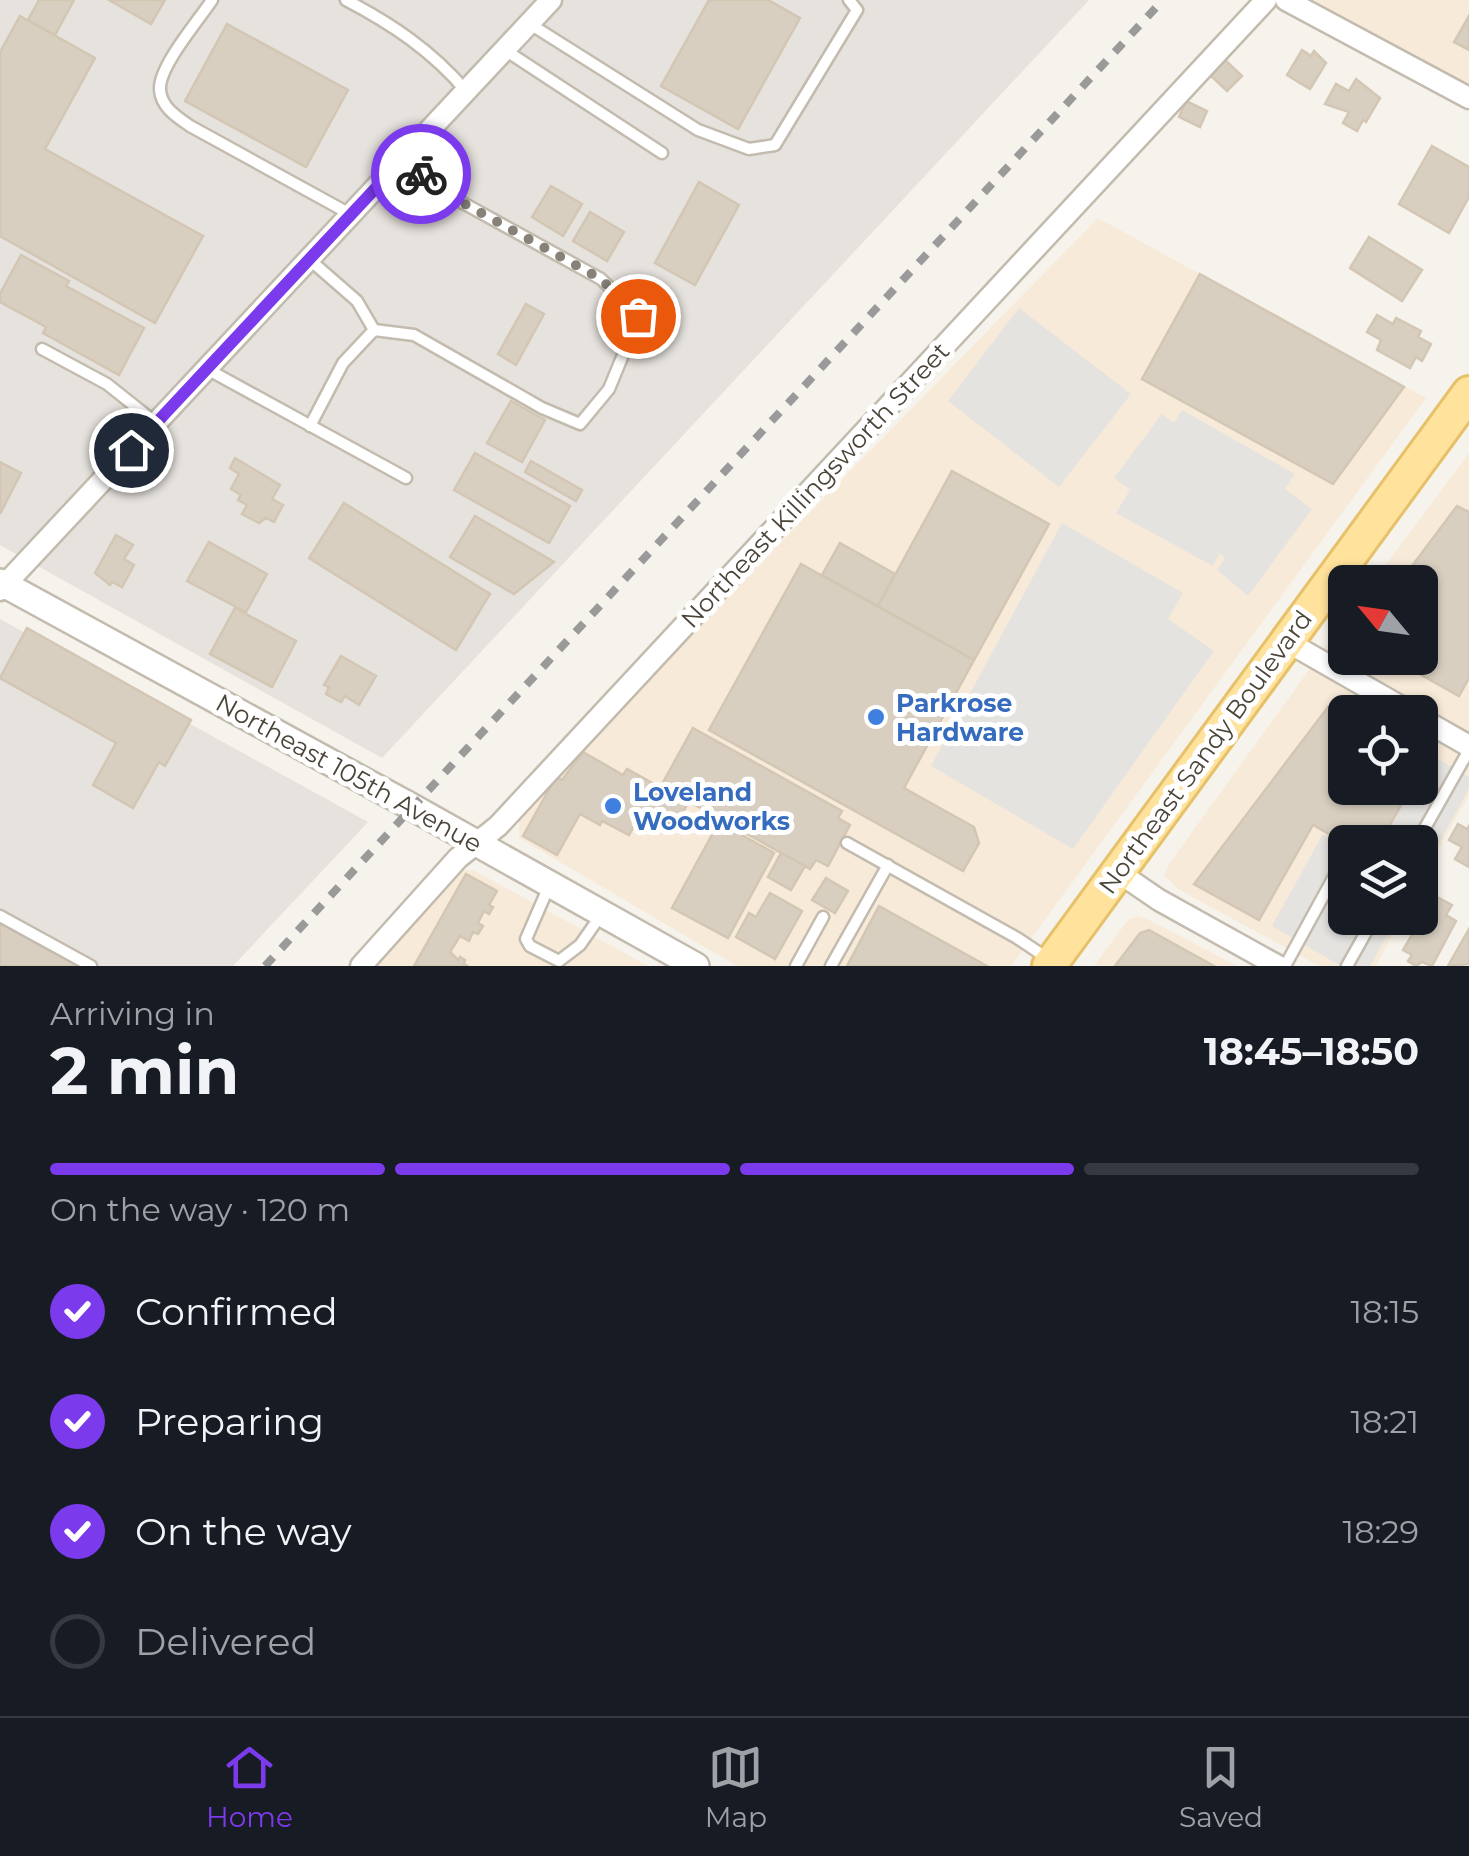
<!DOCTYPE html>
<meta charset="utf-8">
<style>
body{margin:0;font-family:Montserrat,sans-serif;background:#20242c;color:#f1f3f6;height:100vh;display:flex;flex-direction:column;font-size:38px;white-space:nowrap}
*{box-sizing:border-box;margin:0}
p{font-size:32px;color:#9ea1a6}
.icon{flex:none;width:55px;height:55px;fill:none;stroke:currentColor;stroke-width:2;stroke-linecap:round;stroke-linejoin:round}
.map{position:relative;height:966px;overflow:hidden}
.sheet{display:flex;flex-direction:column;background:#171b24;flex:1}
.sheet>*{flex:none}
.needle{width:65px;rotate:299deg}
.tools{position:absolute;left:1328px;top:565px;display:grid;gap:20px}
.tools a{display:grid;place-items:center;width:110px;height:110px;border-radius:15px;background:#171b24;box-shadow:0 2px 8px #0004;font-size:50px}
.pin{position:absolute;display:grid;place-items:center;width:85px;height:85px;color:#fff;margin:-42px;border:5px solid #fff;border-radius:50%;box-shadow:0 2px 10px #0007}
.courier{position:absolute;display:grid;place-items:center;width:100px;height:100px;margin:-50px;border:8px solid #7c3aed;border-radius:50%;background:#fff;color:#222;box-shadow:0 2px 12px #0007}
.summary em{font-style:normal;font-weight:700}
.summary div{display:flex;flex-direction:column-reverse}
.summary{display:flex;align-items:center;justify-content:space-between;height:170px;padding:0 50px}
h1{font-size:65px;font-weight:700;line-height:75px}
.bar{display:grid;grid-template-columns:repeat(4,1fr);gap:15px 10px;align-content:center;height:120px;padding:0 50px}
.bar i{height:12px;border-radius:8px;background:#363941}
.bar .active{background:#7c3aed}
.bar p{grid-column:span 4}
ol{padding:0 50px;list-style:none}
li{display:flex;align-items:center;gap:30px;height:110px}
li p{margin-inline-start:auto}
li .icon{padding:10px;border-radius:50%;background:#7c3aed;color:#fff;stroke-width:4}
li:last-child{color:#9ea1a6}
li i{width:55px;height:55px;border:5px solid #363941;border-radius:50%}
.tabs{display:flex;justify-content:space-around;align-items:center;height:140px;border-top:2px solid #363941;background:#171b24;font-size:28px;color:#9ea1a6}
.tabs a{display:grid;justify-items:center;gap:5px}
.tabs .active{color:#7c3aed}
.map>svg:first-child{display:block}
.commercial{fill:#f7ead8;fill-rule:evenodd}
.industrial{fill:#e6e2dd}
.parking{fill:#e5e3e0}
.building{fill:#d8cfc1;stroke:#d3c7b4;stroke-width:2.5}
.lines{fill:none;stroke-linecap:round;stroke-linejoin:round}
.service-casing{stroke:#c2bbae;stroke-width:15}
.minor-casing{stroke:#c2bbae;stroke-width:25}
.tertiary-casing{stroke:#c2bbae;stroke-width:30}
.primary-casing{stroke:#e6c16a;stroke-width:38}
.service{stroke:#fff;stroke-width:10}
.minor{stroke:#fff;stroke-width:20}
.tertiary{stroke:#fff;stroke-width:25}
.primary{stroke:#ffe39c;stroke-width:32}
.rail{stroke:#9a9a9a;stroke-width:8;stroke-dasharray:12 12;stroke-linecap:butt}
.done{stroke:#878178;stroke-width:10;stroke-dasharray:0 18}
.route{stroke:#7c3aed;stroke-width:12}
.shop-dot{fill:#3f7fe0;stroke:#fff;stroke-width:4}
.labels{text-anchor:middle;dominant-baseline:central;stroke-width:10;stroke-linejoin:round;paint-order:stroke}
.street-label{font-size:25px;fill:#4b4439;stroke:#fff}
.shop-label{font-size:25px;font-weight:bold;fill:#366cbe;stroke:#fff;text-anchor:start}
</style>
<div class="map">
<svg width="1469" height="966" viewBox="0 0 1469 966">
<rect width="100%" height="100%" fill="#f6f3ec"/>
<g class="commercial">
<path d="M 1311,0 L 1469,0 L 1469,84 Z"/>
<path d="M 1098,218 L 1426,398 L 1011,966 L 737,966 L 519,838 L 519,822 L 646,680 Z"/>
<path d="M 1469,453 L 1469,795 L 1420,882 L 1420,842 L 1345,842 L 1345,918 L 1401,918 L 1376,966 L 1319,966 L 1178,889 L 1164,875 L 1169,864 L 1345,620 L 1345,658 L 1420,658 L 1420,582 L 1373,582 ZM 1345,712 L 1420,712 L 1420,788 L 1345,788 Z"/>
<path d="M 461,870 L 475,871 L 648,966 L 376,966 L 452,874 Z"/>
<path d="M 1139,916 L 1153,922 L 1237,966 L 1094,966 L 1128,920 Z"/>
</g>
<g class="industrial">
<path d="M 0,0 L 1089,0 L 382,758 L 0,545 Z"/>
<path d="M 0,619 L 368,822 L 233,966 L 0,966 Z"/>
</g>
<g class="parking">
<path d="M 1019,308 L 1131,394 L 1059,487 L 948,401 Z"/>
<path d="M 1182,410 L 1295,474 L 1285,489 L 1312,509 L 1248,596 L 1217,570 L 1225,558 L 1220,553 L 1213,566 L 1116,513 L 1130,490 L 1114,478 L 1162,414 L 1174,423 Z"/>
<path d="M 1062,523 L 1183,593 L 1168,619 L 1214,651 L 1073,849 L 931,766 Z"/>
<path d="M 1431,755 L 1469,777 L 1469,789 L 1420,877 L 1420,842 L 1382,842 L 1412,788 L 1420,788 L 1420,774 Z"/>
<path d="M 1323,834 L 1345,846 L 1345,918 L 1397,918 L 1370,966 L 1341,966 L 1272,926 Z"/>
</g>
<g class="building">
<path d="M 39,0 L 74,0 L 55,35 L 28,20 Z"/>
<path d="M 109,0 L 165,0 L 151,24 Z"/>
<path d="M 709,0 L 768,0 L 800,18 L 738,129 L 661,86 Z"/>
<path d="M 20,16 L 95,58 L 45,149 L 203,236 L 155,323 L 0,236 L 0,52 Z"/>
<path d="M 1469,16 L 1469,50 L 1454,42 Z"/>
<path d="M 227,24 L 348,90 L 306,167 L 185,101 Z"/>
<path d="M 1302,50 L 1311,56 L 1314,51 L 1326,63 L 1310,89 L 1287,75 Z"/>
<path d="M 1225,60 L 1242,76 L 1227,91 L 1210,75 Z"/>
<path d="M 1356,79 L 1380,98 L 1366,122 L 1363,120 L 1357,131 L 1343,123 L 1349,112 L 1325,104 L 1336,84 L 1349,91 Z"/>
<path d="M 1186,101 L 1207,111 L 1200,127 L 1179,117 Z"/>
<path d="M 1432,146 L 1469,167 L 1469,197 L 1449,233 L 1399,204 Z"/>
<path d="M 699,182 L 739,205 L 695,285 L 655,263 Z"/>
<path d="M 551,186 L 582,204 L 563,236 L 532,217 Z"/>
<path d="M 590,212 L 624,232 L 607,261 L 573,241 Z"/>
<path d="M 1369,237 L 1422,270 L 1402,301 L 1350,268 Z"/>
<path d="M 21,255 L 69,281 L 66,286 L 144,328 L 119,375 L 43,333 L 46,327 L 0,302 L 0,294 Z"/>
<path d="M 1200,274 L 1404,387 L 1333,484 L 1142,379 Z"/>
<path d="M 526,304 L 544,314 L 516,365 L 498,354 Z"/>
<path d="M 1377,315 L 1393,324 L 1396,318 L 1421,331 L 1418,337 L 1431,344 L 1422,361 L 1416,357 L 1410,368 L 1377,350 L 1381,340 L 1367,332 Z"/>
<path d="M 511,401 L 545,420 L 522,462 L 487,443 Z"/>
<path d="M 475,453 L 570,506 L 549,543 L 454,490 Z"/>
<path d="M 235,458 L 280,485 L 272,499 L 283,505 L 274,522 L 266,518 L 259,523 L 242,514 L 247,505 L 238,500 L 241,495 L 231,489 L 239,474 L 230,468 Z"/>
<path d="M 531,461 L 582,490 L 576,501 L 525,472 Z"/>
<path d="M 0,462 L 21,473 L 0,514 Z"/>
<path d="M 952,471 L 1049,524 L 974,660 L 878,606 Z"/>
<path d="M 344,503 L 490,594 L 456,650 L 309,558 Z"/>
<path d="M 1457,506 L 1469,512 L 1469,678 L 1459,696 L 1391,658 L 1420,658 L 1420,582 L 1400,582 Z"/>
<path d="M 475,516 L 554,562 L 514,594 L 450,557 Z"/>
<path d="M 116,535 L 133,545 L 124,559 L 134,565 L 122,587 L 112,582 L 110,585 L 95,573 Z"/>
<path d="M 209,542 L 267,574 L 246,612 L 187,581 Z"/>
<path d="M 840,543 L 895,574 L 878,606 L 822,575 Z"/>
<path d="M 801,564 L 974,660 L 904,788 L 974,827 L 979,843 L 963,871 L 709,730 Z"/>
<path d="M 235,608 L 296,641 L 272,687 L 210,654 Z"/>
<path d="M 27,628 L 191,720 L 165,766 L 159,762 L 133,808 L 93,785 L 116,743 L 0,678 Z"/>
<path d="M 341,656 L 376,676 L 359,705 L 345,696 L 341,702 L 326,694 L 329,687 L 324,685 Z"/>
<path d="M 1328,707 L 1345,716 L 1345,788 L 1411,788 L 1380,842 L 1345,843 L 1313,825 L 1259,920 L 1194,884 Z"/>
<path d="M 693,728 L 842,811 L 838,818 L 850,825 L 828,866 L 816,860 L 810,869 L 661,786 Z"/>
<path d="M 583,752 L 623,775 L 627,769 L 688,803 L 675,826 L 643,809 L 629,835 L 602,821 L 600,825 L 580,814 L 557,855 L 523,836 L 556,777 L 562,780 Z"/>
<path d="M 719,822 L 774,853 L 728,938 L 672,908 Z"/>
<path d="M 1458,824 L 1467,829 L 1469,826 L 1469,867 L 1455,859 L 1462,847 L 1449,840 Z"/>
<path d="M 781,853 L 805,866 L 791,890 L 768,877 Z"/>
<path d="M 466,874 L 497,891 L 489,905 L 493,907 L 489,914 L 484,911 L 478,923 L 483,926 L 478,934 L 473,932 L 469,941 L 460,936 L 450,952 L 458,960 L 460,957 L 465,960 L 464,964 L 468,966 L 414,966 Z"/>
<path d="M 826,878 L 848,891 L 835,913 L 812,900 Z"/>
<path d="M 770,893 L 802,911 L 775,959 L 736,937 L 749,913 L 756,917 Z"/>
<path d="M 1437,897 L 1452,905 L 1446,915 L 1456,921 L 1432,966 L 1422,962 L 1416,966 L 1408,961 L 1412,955 L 1403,950 L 1416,928 L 1406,922 L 1409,918 L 1420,918 L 1420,910 L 1426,913 Z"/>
<path d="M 879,906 L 987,966 L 847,966 Z"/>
<path d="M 0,923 L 79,966 L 0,966 Z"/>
<path d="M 1469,929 L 1469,964 L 1448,966 Z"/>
<path d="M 1149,930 L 1214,966 L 1115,966 L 1140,933 Z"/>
</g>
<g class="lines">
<defs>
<g id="service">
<path d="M 212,0 C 199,20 158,67 160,90 C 161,107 177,117 190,126 L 350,214"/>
<path d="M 346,0 C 392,24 432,51 466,91"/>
<path d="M 530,24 L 698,130 L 749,149 L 775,145 L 857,10 L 849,0"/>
<path d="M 505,50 L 662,153"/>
<path d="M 310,260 L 357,301 L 374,330"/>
<path d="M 42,349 L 107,384 L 156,423"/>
<path d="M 207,369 L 406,478"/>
<path d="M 310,426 L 343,363 L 374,330 L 414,335 L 542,408 L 580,424 L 609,389 L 639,316 L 601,279 L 454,198 L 402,161"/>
<path d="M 1417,842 L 1469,750"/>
<path d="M 847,843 L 1017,938 L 1047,958"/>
<path d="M 549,886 L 526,939 L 530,946 L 559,961 L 580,945 L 601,915"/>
<path d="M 0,916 L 91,966"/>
<path d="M 796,966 L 823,917"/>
<path d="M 831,966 L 888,865"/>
<path d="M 1285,966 L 1342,862 L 1345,863"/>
<path d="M 1347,966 L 1374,918"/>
</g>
<g id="minor">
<path d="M 1286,0 L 1469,98"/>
<path d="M 0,590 L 551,0"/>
<path d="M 1286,641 L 1410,712"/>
<path d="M 1420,718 L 1469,746"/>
<path d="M 1118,872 L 1159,900 L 1278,966"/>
<path d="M 361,966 L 458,858 L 498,826 L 1266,0"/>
</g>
<path id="tertiary" d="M 0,582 L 412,807 L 696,966"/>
<path id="primary" d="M 1049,966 L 1469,393"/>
</defs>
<use href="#service" class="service-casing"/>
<use href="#minor" class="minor-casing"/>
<use href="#tertiary" class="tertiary-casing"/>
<use href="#primary" class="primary-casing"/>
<use href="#service" class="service"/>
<use href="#minor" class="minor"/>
<use href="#tertiary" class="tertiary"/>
<use href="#primary" class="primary"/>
<path class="rail" d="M 265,966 L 1163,0"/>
</g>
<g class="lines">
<path class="done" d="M 421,174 L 454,198 L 601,279 L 638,316"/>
<path class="route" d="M 131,450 L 402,160 L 421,174"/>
</g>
<g class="shop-dot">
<circle cx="876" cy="717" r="10"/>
<circle cx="613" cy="806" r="10"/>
</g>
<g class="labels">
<g class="street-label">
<text transform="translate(815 485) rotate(-47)">Northeast Killingsworth Street</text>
<text transform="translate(1205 752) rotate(-54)">Northeast Sandy Boulevard</text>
<text transform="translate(349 773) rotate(29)">Northeast 105th Avenue</text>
</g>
<g class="shop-label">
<text x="896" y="703">Parkrose<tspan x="896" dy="29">Hardware</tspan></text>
<text x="633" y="792">Loveland<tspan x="633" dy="29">Woodworks</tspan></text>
</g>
</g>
</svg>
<div class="tools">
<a><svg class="needle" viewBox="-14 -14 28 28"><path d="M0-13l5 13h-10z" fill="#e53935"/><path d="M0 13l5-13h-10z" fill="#9ea1a6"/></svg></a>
<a><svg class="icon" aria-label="locate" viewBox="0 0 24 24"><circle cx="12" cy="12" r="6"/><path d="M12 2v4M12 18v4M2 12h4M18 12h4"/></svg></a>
<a><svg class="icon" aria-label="layers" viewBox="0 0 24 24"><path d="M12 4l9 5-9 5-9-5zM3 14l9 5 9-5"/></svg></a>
</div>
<div class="pin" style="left:638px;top:316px;background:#ea580c"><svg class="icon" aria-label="bag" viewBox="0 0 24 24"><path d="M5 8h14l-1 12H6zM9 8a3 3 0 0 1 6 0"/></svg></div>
<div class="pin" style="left:131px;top:450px;background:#1f2937"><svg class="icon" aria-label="home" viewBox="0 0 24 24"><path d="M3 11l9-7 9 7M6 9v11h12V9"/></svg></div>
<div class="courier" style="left:421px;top:174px"><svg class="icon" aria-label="bike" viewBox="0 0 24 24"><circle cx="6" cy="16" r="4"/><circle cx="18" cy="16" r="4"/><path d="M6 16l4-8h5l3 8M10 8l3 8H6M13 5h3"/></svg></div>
</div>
<section class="sheet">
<div class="summary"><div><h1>2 min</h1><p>Arriving in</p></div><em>18:45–18:50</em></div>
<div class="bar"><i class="active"></i><i class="active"></i><i class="active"></i><i></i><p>On the way · 120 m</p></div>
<ol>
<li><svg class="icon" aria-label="check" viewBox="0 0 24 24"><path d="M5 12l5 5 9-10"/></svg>Confirmed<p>18:15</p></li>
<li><svg class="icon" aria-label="check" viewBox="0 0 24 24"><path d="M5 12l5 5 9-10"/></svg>Preparing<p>18:21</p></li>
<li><svg class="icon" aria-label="check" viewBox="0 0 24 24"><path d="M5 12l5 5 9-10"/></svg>On the way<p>18:29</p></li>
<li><i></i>Delivered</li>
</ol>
</section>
<nav class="tabs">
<a class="active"><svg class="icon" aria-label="home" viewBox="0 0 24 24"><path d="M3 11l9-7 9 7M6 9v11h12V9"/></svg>Home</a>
<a><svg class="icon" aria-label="map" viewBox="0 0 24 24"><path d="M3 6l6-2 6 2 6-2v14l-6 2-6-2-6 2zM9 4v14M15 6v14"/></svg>Map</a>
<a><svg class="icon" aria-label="saved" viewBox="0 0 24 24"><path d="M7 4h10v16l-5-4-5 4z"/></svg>Saved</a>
</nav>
